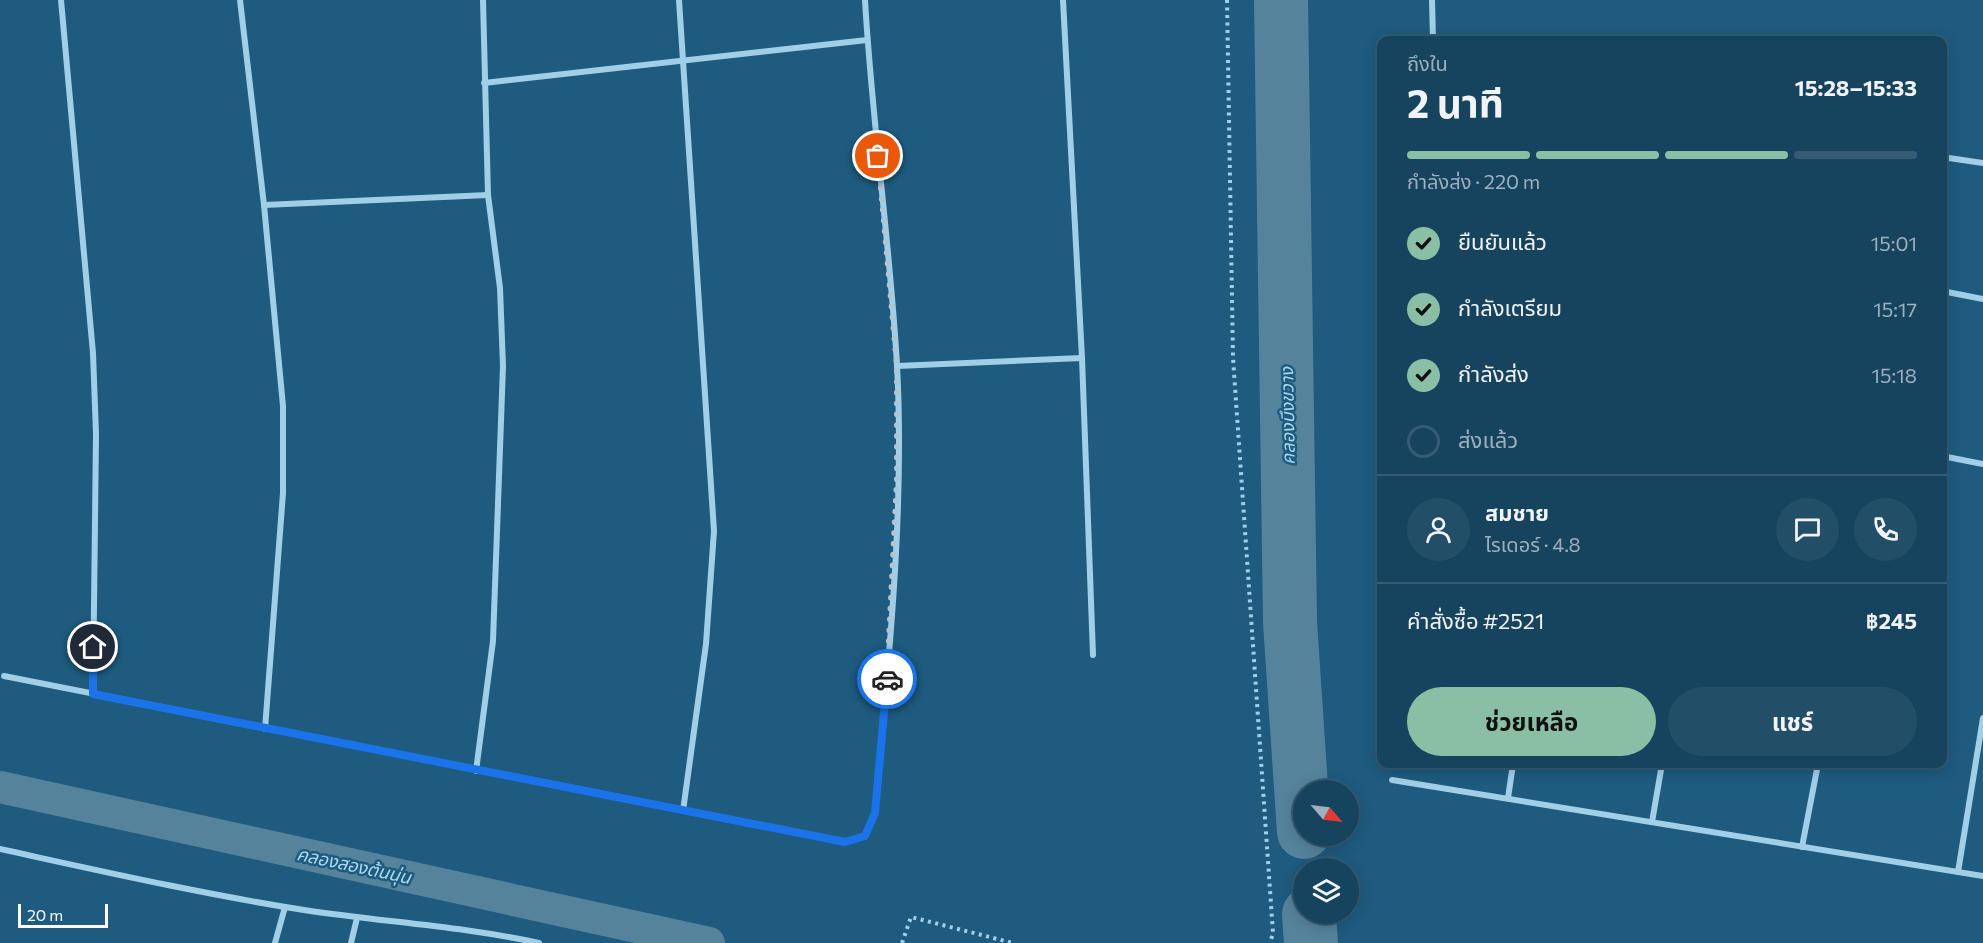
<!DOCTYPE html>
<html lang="th">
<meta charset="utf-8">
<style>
body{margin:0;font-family:Commissioner,"Noto Sans Thai",sans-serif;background:#234e68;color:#f1f3f6;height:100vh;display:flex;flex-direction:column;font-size:22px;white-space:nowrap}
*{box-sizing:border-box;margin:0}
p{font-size:20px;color:#9eb0bd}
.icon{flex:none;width:33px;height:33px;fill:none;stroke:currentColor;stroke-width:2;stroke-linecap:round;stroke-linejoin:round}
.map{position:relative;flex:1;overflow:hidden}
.panel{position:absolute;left:1377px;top:36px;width:570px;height:732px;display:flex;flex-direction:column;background:#16445f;border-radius:12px;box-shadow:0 3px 15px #0003,0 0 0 2px #355c74}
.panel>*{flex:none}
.needle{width:39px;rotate:118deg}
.controls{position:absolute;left:1293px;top:780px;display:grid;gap:12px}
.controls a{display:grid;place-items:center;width:66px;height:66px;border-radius:50%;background:#16445f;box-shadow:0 3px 15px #0003,0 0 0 2px #355c74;font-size:30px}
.scale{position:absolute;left:18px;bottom:15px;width:90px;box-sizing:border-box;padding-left:6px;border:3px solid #fff;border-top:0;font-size:16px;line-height:21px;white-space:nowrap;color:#fff;-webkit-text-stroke:4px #1e5b7f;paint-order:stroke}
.pin{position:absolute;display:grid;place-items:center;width:51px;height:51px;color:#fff;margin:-26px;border:3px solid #fff;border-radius:50%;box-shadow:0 2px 6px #0007}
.courier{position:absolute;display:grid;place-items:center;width:60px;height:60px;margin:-30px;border:4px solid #1a73e8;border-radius:50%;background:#fff;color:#222;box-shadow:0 2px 8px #0007}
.head em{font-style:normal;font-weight:700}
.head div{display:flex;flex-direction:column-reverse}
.head{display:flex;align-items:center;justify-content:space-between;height:102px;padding:0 30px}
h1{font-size:39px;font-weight:700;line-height:45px}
.bar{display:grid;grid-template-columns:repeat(4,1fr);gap:9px 6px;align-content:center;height:72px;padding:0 30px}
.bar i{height:8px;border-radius:4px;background:#355c74}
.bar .on{background:#8abfa5}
.bar p{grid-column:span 4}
.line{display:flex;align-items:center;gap:15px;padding:0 30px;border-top:2px solid #355c74}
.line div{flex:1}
.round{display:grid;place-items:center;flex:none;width:63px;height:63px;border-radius:32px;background:#234e68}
ol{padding:0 30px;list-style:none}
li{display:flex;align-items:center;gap:18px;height:66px}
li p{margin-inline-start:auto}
li .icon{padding:6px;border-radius:50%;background:#8abfa5;color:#111;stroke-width:4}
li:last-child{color:#9eb0bd}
li i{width:33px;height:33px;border:3px solid #355c74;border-radius:50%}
.button{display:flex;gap:12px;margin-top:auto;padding:12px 30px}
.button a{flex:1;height:69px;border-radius:36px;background:#8abfa5;color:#111;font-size:24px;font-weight:700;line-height:69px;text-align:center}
.button a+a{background:#234e68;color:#f1f3f6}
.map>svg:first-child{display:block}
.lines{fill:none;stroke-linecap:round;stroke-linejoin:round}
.canal{stroke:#56839c;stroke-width:32}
.river{stroke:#56839c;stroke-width:54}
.path{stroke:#a1cfe8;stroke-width:4;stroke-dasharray:3 4.5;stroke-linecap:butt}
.street{stroke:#a1cfe8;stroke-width:6}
.done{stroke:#b0c6d2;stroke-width:6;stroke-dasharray:0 10.8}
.route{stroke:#1a73e8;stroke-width:8}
.labels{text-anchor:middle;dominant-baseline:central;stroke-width:5;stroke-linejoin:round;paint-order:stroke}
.water-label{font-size:18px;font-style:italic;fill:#add9f0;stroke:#1e5b7f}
</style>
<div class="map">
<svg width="1983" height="943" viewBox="0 0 1983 943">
<rect width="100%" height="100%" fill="#1e5b7f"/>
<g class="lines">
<path class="canal" d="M 0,787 L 709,943"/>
<g class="river">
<path d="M 1281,0 L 1290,622 L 1304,832"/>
<path d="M 1309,914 L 1311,943"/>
</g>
<g class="path">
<path d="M 1227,0 L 1233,358 L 1273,933 L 1270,943"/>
<path d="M 902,943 L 911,917 L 1013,943"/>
</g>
<g class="street">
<path d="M 61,0 L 93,353 L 96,434 L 93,694"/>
<path d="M 240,0 L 264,205 L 283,406 L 283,493 L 265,729"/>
<path d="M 679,0 L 714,531 L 706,644 L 683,811"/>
<path d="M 1063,0 L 1082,358 L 1093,655"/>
<path d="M 1432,0 L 1433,40"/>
<path d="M 484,83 L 867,40"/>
<path d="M 1942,157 L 1983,163"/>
<path d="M 264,205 L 488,195"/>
<path d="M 1942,291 L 1983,299"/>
<path d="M 897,366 L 1082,358"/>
<path d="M 1942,456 L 1983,464"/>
<path d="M 4,676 L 845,842 L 865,836 L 875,813 C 888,666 905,512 897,365 C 890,243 872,122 865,0"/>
<path d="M 476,771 L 493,641 L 503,366 L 500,288 L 488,195 L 483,0"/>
<path d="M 1392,780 L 1983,876"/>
<path d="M 1508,798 L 1513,764"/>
<path d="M 1652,822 L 1662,764"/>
<path d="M 1802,847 L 1818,764"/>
<path d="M 0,849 C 101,871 202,894 304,910 C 383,922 461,926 539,943"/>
<path d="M 1958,872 L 1983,718"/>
<path d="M 275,943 L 285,907"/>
<path d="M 351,943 L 357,918"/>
</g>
</g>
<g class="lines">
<path class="done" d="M 878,156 L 897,366 L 897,478 L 887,679"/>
<path class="route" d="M 93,647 L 93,694 L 845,842 L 865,836 L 875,813 L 887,679"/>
</g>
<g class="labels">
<g class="water-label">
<text transform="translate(1287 416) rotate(-91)">คลองบึงขวาง</text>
<text transform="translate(354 865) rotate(12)">คลองสองต้นนุ่น</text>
</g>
</g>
</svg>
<div class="controls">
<a><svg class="needle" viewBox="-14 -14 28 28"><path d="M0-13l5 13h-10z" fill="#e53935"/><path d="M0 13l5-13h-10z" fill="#9eb0bd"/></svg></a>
<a><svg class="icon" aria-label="layers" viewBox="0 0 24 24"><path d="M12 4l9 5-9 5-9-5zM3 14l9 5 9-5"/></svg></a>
</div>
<div class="scale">20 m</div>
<div class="pin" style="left:878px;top:156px;background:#ea580c"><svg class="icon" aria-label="bag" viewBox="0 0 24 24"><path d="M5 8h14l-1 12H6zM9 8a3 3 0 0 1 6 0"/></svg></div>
<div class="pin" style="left:93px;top:647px;background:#1f2937"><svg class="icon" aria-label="home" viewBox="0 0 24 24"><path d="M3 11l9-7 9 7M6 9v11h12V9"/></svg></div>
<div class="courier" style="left:887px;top:679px"><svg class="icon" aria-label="car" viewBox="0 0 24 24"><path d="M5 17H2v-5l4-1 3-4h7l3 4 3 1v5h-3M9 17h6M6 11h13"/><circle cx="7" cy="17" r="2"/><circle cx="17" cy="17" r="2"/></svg></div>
<section class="panel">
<div class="head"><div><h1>2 นาที</h1><p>ถึงใน</p></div><em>15:28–15:33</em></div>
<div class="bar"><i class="on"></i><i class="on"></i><i class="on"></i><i></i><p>กำลังส่ง · 220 m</p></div>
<ol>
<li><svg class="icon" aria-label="check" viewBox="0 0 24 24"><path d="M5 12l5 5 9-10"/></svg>ยืนยันแล้ว<p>15:01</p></li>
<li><svg class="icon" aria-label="check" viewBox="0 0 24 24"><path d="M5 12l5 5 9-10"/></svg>กำลังเตรียม<p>15:17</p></li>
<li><svg class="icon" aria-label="check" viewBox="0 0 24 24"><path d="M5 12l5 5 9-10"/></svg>กำลังส่ง<p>15:18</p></li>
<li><i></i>ส่งแล้ว</li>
</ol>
<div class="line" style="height:108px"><a class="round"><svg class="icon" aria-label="person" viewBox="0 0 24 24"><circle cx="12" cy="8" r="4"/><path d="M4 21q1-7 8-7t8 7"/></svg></a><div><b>สมชาย</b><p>ไรเดอร์ · 4.8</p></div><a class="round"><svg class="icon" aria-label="chat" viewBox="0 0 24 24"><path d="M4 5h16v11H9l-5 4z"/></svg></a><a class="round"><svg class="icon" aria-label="phone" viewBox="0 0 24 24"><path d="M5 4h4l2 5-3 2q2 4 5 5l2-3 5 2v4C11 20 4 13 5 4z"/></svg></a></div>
<div class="line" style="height:78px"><div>คำสั่งซื้อ #2521</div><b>฿245</b></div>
<div class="button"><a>ช่วยเหลือ</a><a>แชร์</a></div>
</section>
</div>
